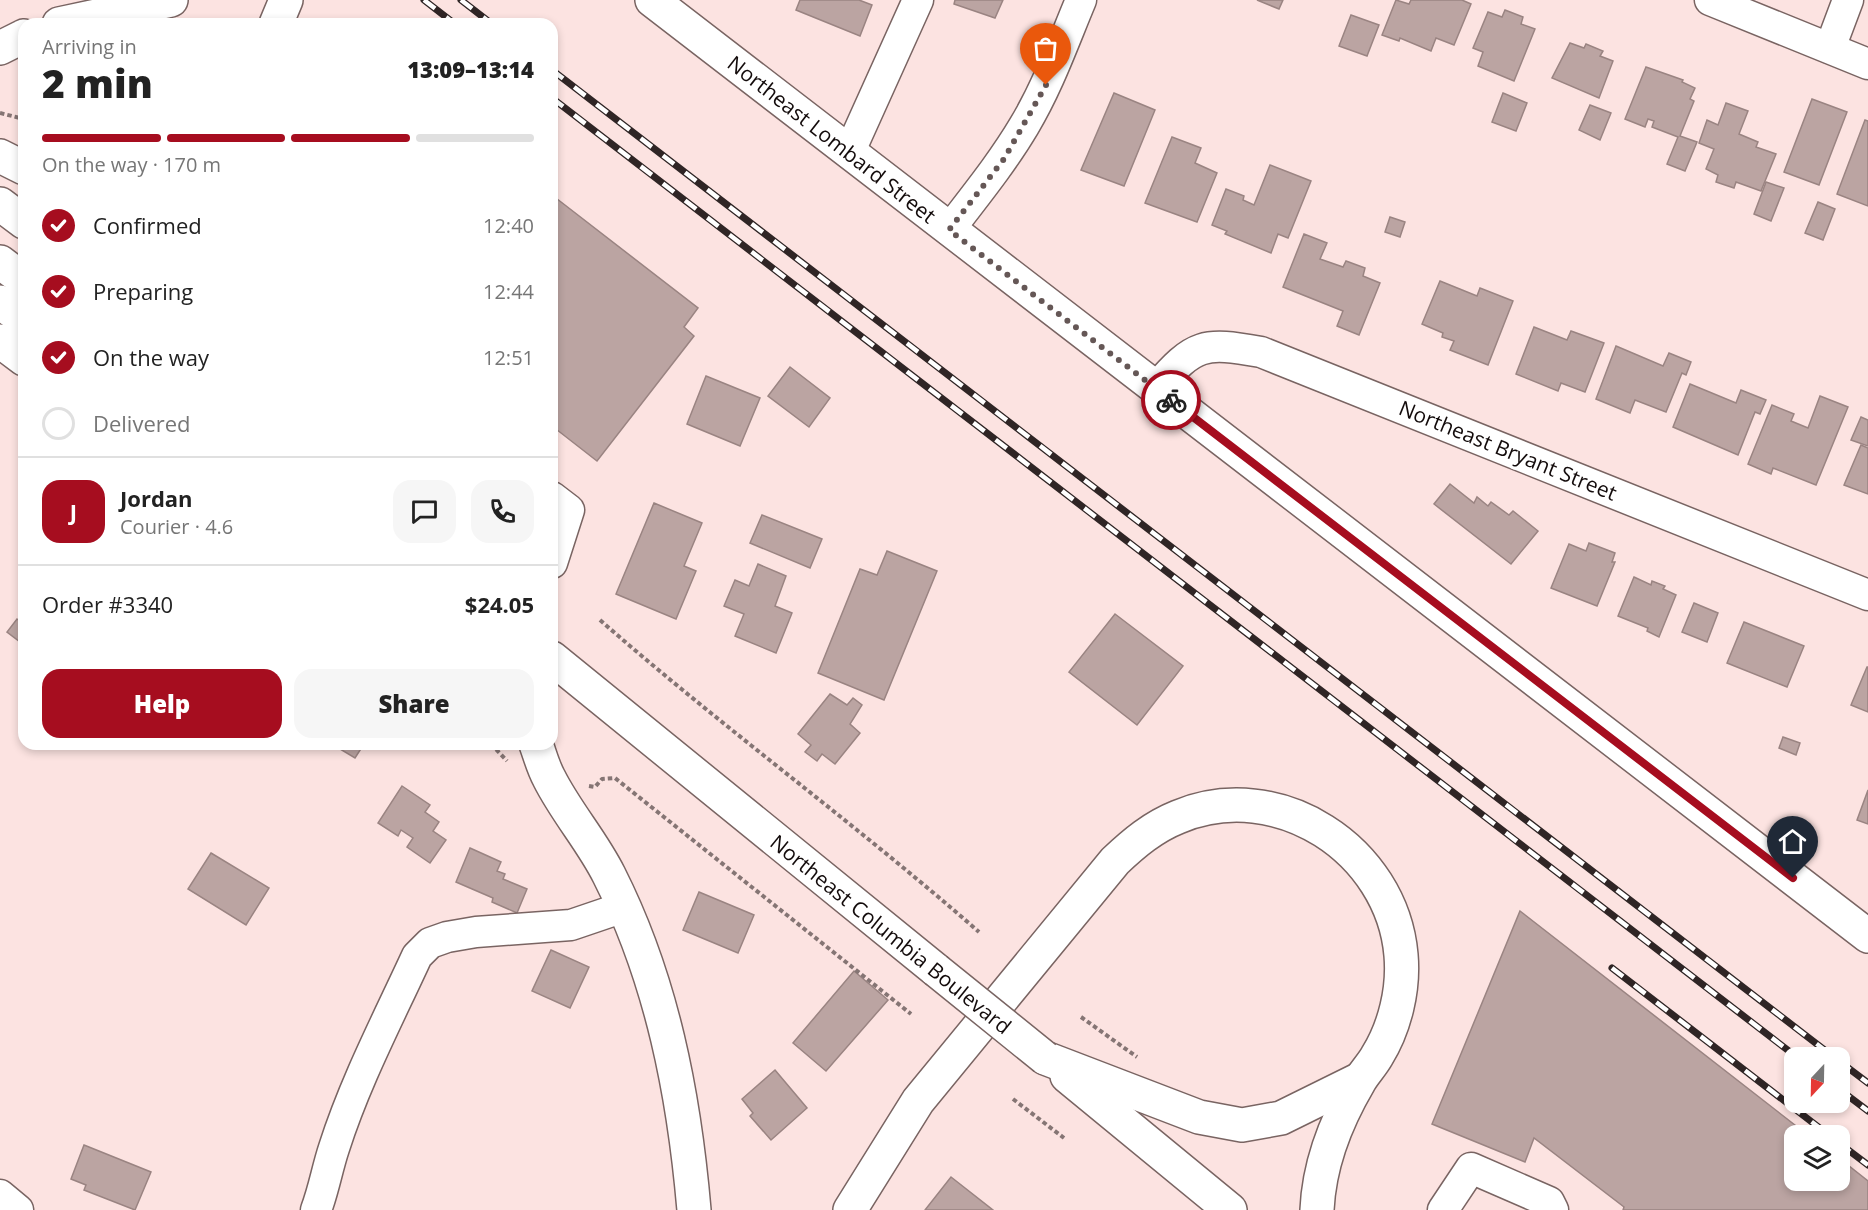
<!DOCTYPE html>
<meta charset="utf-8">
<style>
body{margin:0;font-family:"Open Sans",sans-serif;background:#f6f6f6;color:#222;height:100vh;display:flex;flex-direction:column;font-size:22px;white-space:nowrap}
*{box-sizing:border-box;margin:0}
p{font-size:20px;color:#767676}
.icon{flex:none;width:33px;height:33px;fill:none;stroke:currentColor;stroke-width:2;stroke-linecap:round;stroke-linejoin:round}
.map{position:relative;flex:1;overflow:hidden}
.sheet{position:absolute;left:18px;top:18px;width:540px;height:732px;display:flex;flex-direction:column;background:#fff;border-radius:18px;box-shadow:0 3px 9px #0003}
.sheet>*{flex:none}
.needle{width:39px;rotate:202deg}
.fabs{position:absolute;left:1784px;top:1047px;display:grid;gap:12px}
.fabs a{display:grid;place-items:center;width:66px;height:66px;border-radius:12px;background:#fff;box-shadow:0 3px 9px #0003;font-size:30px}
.pin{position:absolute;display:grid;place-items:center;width:51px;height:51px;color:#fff;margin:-62px -26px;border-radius:50% 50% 50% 0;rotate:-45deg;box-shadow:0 0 6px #0007}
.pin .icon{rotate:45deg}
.courier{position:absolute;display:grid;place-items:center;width:60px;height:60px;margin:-30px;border:4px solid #a60d1f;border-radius:50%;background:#fff;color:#222;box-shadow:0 2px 8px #0007}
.overview em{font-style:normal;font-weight:800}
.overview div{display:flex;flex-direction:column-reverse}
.overview{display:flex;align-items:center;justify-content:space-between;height:102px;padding:0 24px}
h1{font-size:39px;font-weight:800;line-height:45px}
.bar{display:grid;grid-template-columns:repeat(4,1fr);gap:9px 6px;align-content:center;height:72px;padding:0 24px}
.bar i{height:8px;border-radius:4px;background:#e0e0e0}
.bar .active{background:#a60d1f}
.bar p{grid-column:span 4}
.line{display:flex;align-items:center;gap:15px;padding:0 24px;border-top:2px solid #e0e0e0}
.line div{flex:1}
.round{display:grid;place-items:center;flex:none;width:63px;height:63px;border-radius:18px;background:#f6f6f6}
ol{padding:0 24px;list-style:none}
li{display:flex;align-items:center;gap:18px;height:66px}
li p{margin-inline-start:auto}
li .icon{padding:6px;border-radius:50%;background:#a60d1f;color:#fff;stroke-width:4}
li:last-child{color:#767676}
li i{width:33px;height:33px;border:3px solid #e0e0e0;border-radius:50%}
.primary-button{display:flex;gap:12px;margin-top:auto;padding:12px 24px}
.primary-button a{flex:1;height:69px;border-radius:18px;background:#a60d1f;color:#fff;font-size:24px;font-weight:800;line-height:69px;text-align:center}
.primary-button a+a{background:#f6f6f6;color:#222}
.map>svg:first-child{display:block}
.building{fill:#bba4a2;stroke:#9a8482;stroke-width:1.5}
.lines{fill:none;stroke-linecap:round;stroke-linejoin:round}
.minor-casing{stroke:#796462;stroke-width:33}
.major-casing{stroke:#796462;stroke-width:36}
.path{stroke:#857574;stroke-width:4;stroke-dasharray:4.5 3;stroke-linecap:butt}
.minor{stroke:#fff;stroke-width:30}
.major{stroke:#fff;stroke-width:33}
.rail-casing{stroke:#2f2525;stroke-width:7}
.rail{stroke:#fff;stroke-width:4.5;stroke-dasharray:14;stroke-linecap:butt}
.major-bridge-casing{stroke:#796462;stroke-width:36;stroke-linecap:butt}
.major-bridge{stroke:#fff;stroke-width:33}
.done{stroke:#655756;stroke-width:6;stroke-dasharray:0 10.8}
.route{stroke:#a60d1f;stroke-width:8}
.labels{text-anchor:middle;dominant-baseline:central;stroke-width:6;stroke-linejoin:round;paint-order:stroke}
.street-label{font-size:21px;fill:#130b0b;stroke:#fff}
</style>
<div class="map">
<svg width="1868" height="1210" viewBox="0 0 1868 1210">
<rect width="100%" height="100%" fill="#fce3e1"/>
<g class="building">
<path d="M 800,0 L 859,0 L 872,5 L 860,36 L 796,10 Z"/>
<path d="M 955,0 L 1003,0 L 995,18 L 954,4 Z"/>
<path d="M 1257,0 L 1283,0 L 1279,9 Z"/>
<path d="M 1396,0 L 1409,4 L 1411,0 L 1462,0 L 1471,4 L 1454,45 L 1436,38 L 1431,51 L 1400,38 L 1399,41 L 1382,35 Z"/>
<path d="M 1505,10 L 1523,17 L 1521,24 L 1535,29 L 1514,81 L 1478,66 L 1483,52 L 1473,48 L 1488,12 L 1502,17 Z"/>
<path d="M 1351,15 L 1379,25 L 1367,56 L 1339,46 Z"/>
<path d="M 1570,43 L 1584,48 L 1586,44 L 1603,51 L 1600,56 L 1613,61 L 1599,98 L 1552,78 Z"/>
<path d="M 1646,67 L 1683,80 L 1682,82 L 1695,88 L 1690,99 L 1694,101 L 1680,136 L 1697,142 L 1685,171 L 1667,164 L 1678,137 L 1652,127 L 1654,121 L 1648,119 L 1645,127 L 1625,119 Z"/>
<path d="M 1114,93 L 1155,110 L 1124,186 L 1081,170 Z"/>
<path d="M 1503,93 L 1527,103 L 1516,131 L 1492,122 Z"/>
<path d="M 1812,99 L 1847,112 L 1819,185 L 1784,172 Z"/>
<path d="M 1726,103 L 1748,111 L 1739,134 L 1758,142 L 1756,147 L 1776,154 L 1761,191 L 1736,182 L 1734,188 L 1716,182 L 1718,175 L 1706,169 L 1714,149 L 1699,143 L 1707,120 L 1718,125 Z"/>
<path d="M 1590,105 L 1611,113 L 1600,140 L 1579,130 Z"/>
<path d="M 1865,120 L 1868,121 L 1868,206 L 1837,194 Z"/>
<path d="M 1172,137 L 1201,148 L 1195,163 L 1217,173 L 1197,222 L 1145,203 Z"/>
<path d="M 1270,165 L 1311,181 L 1288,238 L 1278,234 L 1271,253 L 1225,234 L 1227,231 L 1212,225 L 1226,189 L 1244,196 L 1243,200 L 1254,205 Z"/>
<path d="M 1766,182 L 1784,188 L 1771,221 L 1754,214 Z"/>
<path d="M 552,195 L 698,308 L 684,327 L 694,336 L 597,461 L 552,426 Z"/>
<path d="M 1818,202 L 1835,209 L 1823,240 L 1805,233 Z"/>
<path d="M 1390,217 L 1405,222 L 1400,237 L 1385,232 Z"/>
<path d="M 1304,234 L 1327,243 L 1320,259 L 1343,267 L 1346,261 L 1365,268 L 1363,276 L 1380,283 L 1359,335 L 1337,326 L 1343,311 L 1283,287 Z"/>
<path d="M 1440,281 L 1477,296 L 1480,288 L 1513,301 L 1488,365 L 1450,350 L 1454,341 L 1442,337 L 1443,333 L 1422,324 Z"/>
<path d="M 1534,327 L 1567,340 L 1571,331 L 1604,343 L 1585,392 L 1561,383 L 1558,391 L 1516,374 Z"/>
<path d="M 1616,346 L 1663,366 L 1669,353 L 1691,362 L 1686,375 L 1682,373 L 1666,412 L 1635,400 L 1630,413 L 1596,399 Z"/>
<path d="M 790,367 L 830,398 L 809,427 L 768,396 Z"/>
<path d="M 706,376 L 760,398 L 740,446 L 687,424 Z"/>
<path d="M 1690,384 L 1736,403 L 1741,390 L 1766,400 L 1760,414 L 1755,412 L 1738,455 L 1673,427 Z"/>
<path d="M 1820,396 L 1848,407 L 1816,485 L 1773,468 L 1771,474 L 1748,464 L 1772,405 L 1794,414 L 1791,421 L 1808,428 Z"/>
<path d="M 1861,417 L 1868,420 L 1868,446 L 1851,440 Z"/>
<path d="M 1861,445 L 1868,448 L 1868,494 L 1844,485 Z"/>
<path d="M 1450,484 L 1474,503 L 1477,497 L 1488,506 L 1491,502 L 1509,515 L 1513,511 L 1538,531 L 1511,564 L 1434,504 Z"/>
<path d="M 654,503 L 702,523 L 684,566 L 696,571 L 676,619 L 616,594 Z"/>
<path d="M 762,515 L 822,539 L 810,568 L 750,543 Z"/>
<path d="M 1589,543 L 1615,553 L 1612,562 L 1615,562 L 1597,606 L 1551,588 L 1569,544 L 1586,551 Z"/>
<path d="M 887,551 L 937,571 L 884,700 L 818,673 L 860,569 L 877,575 Z"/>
<path d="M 758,564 L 786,576 L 775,606 L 792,613 L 776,653 L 735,636 L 744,614 L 724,606 L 735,580 L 749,586 Z"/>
<path d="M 1634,577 L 1651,585 L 1652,581 L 1665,586 L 1663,589 L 1676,595 L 1659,637 L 1647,631 L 1648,628 L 1618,616 Z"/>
<path d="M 1694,603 L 1718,613 L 1707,642 L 1682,632 Z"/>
<path d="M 1115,614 L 1183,666 L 1137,725 L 1069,672 Z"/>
<path d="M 17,619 L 24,624 L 24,645 L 7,632 Z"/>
<path d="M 1744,622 L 1804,646 L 1787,687 L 1727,663 Z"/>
<path d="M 1867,667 L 1868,667 L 1868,712 L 1851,705 Z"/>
<path d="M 830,694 L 847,705 L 853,698 L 862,705 L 850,724 L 860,733 L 835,764 L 822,754 L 817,761 L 805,752 L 811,745 L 798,734 Z"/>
<path d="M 1783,737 L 1800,743 L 1796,755 L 1779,748 Z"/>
<path d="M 336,744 L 364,744 L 355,758 L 335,746 Z"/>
<path d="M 402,786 L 430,805 L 425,812 L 439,822 L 433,831 L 446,840 L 430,863 L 407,847 L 413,838 L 401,830 L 398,836 L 378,823 Z"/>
<path d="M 1868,790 L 1868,824 L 1857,820 Z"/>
<path d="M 470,848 L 501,862 L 497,871 L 505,874 L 503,879 L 527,889 L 517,913 L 492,902 L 493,898 L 456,882 Z"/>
<path d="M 211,853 L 269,888 L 246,925 L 188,889 Z"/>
<path d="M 699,892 L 754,915 L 738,953 L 683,930 Z"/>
<path d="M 1520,911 L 1809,1136 L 1794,1136 L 1794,1180 L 1839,1180 L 1839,1158 L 1868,1181 L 1868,1210 L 1623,1210 L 1624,1207 L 1534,1138 L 1525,1162 L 1432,1124 Z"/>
<path d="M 551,950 L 589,967 L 570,1008 L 532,991 Z"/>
<path d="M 854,971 L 888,1000 L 826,1071 L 793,1043 Z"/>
<path d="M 775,1070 L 807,1108 L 771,1140 L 750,1116 L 753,1113 L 742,1099 Z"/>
<path d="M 84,1145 L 151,1172 L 135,1210 L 84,1190 L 86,1185 L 71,1179 Z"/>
<path d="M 951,1177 L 993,1210 L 925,1210 Z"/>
</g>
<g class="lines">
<defs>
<g id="minor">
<path d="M 1710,0 L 1868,64"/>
<path d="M 1830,48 L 1848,0"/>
<path d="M 849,153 L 918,0"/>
<path d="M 949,230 C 975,196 1002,163 1024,126 C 1048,86 1063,43 1081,0"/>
<path d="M 1156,388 C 1195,343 1203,342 1261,352 L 1868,595"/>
<path d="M 552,497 L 569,510 L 552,563"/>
<path d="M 0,1195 L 18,1210"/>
<path d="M 316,1210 C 324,1189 327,1169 334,1148 C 355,1082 388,1019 417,956 L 430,943 L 447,937 L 476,932 L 571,925 L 624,907"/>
<path d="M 1443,1210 L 1471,1168 L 1549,1202 L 1553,1210"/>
</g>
<g id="major">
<path d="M 652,0 L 1868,936"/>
<path d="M 59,24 L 171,0"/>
<path d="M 276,24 L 286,0"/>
<path d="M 0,48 L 24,36"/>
<path d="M 0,156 L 24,168"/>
<path d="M 0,204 L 24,222"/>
<path d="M 0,262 L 24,280"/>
<path d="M 0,302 L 24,320"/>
<path d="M 0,341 L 24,359"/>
<path d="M 552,658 L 936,970"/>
<path d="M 536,744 C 540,755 543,767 549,778 C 566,812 592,841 609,875 C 662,980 684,1094 694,1210"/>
<path d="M 1045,1058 L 1199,1117 L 1242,1125 L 1281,1118 L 1360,1079"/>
<path d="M 1067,1076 L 1230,1210"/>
<path d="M 850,1210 L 918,1101 L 1115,861 C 1134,843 1153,827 1178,817 C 1278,775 1392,850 1401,955 C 1404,989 1395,1027 1377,1056 C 1372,1065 1364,1073 1359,1082 C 1336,1121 1319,1165 1317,1210"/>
</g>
</defs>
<use href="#minor" class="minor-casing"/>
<use href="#major" class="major-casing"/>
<g class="path">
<path d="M 0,113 L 24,119"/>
<path d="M 600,620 C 723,728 856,824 979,932"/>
<path d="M 491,744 L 507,761"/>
<path d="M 589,786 L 595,787 L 602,779 L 615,778 L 911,1014"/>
<path d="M 1081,1017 L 1137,1057"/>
<path d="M 1013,1099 L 1064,1138"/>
</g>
<use href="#minor" class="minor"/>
<use href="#major" class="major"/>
<defs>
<g id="rail">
<path d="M 424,0 L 455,24"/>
<path d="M 461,0 L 492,24"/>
<path d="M 552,70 L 1835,1058"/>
<path d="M 552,98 L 1798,1058"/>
<path d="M 1612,968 L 1830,1136"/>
<path d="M 1839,1061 L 1868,1083"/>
<path d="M 1839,1089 L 1868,1111"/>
<path d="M 1839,1143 L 1868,1165"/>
</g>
</defs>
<use href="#rail" class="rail-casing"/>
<use href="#rail" class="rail"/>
<defs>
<path id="major-bridge" d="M 936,970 L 1045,1058"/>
</defs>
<use href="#major-bridge" class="major-bridge-casing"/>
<use href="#major-bridge" class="major-bridge"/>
</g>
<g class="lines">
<path class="done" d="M 1046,85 L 1004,159 L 949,230 L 1171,400"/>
<path class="route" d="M 1171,400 L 1793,878"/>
</g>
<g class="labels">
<g class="street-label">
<text transform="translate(832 139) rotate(38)">Northeast Lombard Street</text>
<text transform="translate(1508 450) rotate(22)">Northeast Bryant Street</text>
<text transform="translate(891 934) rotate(39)">Northeast Columbia Boulevard</text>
</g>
</g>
</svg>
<div class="fabs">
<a><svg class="needle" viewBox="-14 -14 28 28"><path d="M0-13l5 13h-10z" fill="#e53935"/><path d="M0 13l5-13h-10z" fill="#767676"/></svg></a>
<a><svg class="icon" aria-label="layers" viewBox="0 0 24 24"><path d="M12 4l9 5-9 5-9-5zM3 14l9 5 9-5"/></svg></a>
</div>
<div class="pin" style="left:1046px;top:85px;background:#ea580c"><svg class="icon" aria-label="bag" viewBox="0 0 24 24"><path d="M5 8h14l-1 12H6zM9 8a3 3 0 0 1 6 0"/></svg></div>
<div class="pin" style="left:1793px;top:878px;background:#1f2937"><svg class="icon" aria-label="home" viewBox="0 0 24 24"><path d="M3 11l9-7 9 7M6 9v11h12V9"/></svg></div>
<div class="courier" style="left:1171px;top:400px"><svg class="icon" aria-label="bike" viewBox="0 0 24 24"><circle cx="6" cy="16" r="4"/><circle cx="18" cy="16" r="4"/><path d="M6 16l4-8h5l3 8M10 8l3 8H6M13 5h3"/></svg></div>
<section class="sheet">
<div class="overview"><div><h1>2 min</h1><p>Arriving in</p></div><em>13:09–13:14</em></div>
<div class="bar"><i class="active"></i><i class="active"></i><i class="active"></i><i></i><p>On the way · 170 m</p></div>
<ol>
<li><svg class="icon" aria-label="check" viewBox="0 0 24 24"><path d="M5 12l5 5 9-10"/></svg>Confirmed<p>12:40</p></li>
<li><svg class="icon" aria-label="check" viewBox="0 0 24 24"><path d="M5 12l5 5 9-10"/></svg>Preparing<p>12:44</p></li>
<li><svg class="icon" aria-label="check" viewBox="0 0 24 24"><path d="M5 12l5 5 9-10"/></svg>On the way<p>12:51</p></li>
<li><i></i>Delivered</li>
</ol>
<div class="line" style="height:108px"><b class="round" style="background:#a60d1f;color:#fff">J</b><div><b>Jordan</b><p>Courier · 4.6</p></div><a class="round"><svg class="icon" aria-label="chat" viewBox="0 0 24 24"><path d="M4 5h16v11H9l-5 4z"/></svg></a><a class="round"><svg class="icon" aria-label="phone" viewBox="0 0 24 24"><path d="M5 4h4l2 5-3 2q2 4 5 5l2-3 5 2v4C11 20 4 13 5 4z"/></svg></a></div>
<div class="line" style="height:78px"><div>Order #3340</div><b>$24.05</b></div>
<div class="primary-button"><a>Help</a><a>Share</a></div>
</section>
</div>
